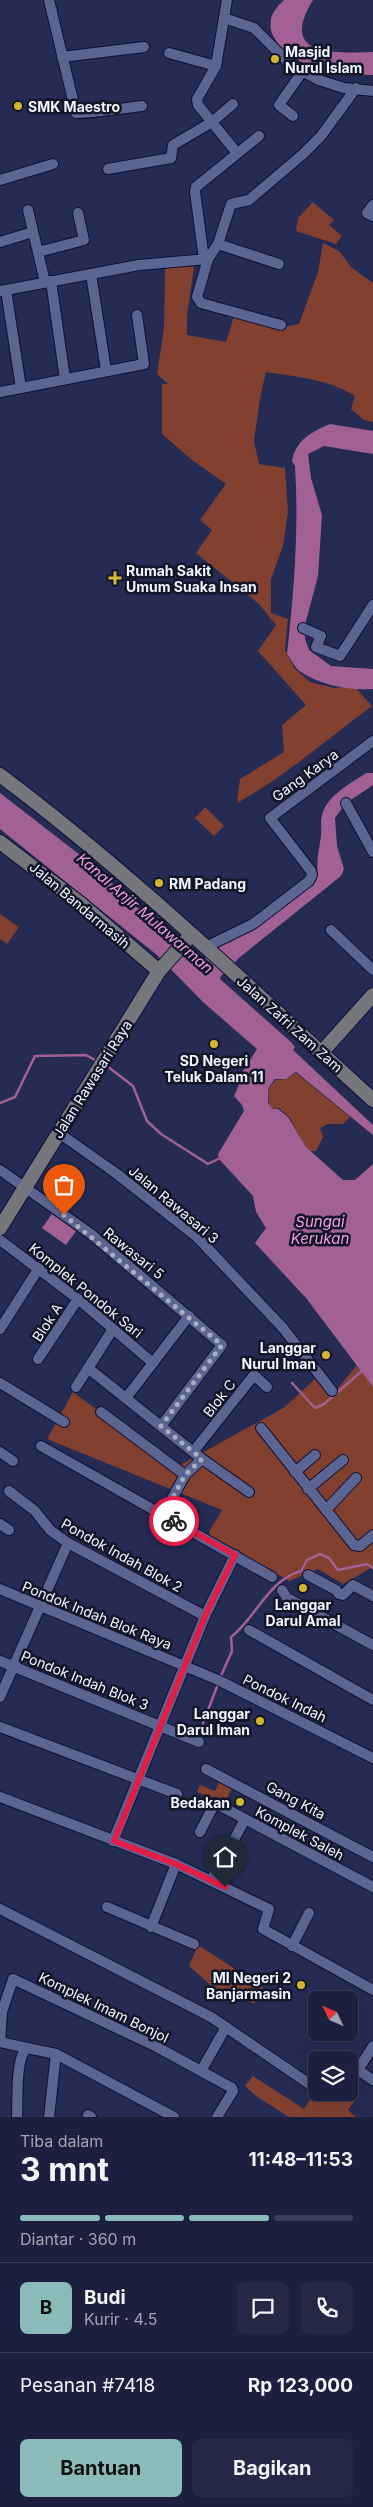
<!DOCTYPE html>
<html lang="id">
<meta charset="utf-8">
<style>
body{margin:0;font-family:Inter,sans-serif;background:#252845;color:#f1f3f6;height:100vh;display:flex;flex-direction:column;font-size:19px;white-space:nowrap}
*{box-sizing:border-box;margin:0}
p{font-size:16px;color:#a0a3b0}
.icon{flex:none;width:28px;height:28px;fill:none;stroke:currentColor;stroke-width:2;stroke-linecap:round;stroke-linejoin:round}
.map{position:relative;height:2117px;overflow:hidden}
.drawer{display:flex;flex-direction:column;background:#1c203e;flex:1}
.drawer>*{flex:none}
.needle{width:32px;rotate:314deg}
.fabs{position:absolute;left:308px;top:1991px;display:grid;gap:10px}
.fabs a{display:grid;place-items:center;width:50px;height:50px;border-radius:8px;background:#1c203e;box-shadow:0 5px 20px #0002,0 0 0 1px #3a3e58;font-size:25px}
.pin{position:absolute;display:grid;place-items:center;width:42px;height:42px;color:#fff;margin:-51px -21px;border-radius:50% 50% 50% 0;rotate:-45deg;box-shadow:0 0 5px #0007}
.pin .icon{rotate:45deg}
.courier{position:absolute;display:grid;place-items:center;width:50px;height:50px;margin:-25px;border:4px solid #e11d48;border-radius:50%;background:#fff;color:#222;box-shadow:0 1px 6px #0007}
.summary em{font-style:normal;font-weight:700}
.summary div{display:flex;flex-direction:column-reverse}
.summary{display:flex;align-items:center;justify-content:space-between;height:85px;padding:0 20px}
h1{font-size:32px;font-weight:700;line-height:38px}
.bar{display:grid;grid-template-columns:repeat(4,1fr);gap:8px 5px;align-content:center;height:60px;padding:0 20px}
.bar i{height:6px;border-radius:4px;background:#3a3e58}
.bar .active{background:#8bbbb9}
.bar p{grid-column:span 4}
.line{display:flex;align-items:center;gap:12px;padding:0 20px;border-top:1px solid #3a3e58}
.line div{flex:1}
.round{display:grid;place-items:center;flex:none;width:52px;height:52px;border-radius:8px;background:#252845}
.cta{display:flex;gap:10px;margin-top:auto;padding:10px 20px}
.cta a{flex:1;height:58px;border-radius:8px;background:#8bbbb9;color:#111;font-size:20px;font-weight:700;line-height:58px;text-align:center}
.cta a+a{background:#252845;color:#f1f3f6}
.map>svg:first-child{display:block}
.green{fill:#814030}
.water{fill:#a16193}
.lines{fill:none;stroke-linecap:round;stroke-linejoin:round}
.stream{stroke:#a16193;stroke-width:2.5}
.street-casing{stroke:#0f1137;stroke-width:12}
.secondary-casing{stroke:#0f1137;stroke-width:16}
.street{stroke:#5c6591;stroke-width:10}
.secondary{stroke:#76767d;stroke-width:14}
.done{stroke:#aaaec3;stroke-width:5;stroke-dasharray:0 9}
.route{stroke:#e11d48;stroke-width:6}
.poi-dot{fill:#d4b635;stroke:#131627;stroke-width:2}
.labels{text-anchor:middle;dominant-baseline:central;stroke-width:5;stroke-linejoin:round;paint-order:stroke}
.poi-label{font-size:14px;font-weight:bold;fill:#f2f4ff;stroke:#131627;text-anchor:start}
.street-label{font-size:14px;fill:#f2f4ff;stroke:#131627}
.water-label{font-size:15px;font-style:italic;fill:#f59ce0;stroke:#131627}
</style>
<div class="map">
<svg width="373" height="2117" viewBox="0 0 373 2117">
<rect width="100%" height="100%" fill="#252b53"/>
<g class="green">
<path d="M 313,202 L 334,220 L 329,225 L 342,236 L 336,244 L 296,231 L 298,218 Z"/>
<path d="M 323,243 L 339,251 L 352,268 L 373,283 L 373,422 L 364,420 L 351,409 L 355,396 C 328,379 297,377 266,372 L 260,398 L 254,441 L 259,464 L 285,468 L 288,512 L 283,546 L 271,579 L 271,613 L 288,619 L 285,650 L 294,668 L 310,682 L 334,688 L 354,686 L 372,706 C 327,739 286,776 237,803 L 240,779 L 284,752 L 282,725 L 306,705 L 258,651 L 276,625 L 259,604 L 196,553 L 212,530 L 200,520 L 226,484 L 192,460 L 162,434 L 162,384 L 168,384 L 157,374 L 164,329 L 165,268 L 179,265 L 194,267 L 187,315 L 187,335 L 226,342 L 234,316 L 284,327 L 299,324 L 318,272 Z"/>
<path d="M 205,807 L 224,826 L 214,836 L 195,818 Z"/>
<path d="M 0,914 L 19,927 L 7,944 L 0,939 Z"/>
<path d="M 296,1073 L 350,1117 L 343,1124 L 328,1124 L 320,1128 L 323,1137 L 316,1151 L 310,1151 L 306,1147 L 289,1117 L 279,1108 L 273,1109 L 269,1104 L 268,1088 L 276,1080 L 286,1079 Z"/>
<path d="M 357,1365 L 373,1387 L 373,1567 L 343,1584 L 318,1569 L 289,1581 L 210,1536 L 209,1532 L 222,1510 L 47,1439 L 73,1392 L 175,1468 L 285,1407 L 318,1376 L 333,1394 Z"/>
<path d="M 221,1778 L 234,1784 L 225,1803 L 197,1792 L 200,1785 L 215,1791 Z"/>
<path d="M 198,1945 L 263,1987 L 254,2004 L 241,1996 L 233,2005 L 189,1966 Z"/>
<path d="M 253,2076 L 304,2109 L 316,2091 L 349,2092 L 349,2090 L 358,2096 L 348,2110 L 356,2117 L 289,2117 L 256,2096 L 245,2086 Z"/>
</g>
<g class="water">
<path d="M 284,0 L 313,0 C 278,57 334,53 373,52 L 373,75 C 356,74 340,75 323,71 C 303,65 265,45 271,19 C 272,12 279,5 284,0 Z"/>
<path d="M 330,424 L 373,431 L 373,454 L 324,446 L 308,454 L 311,478 L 322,515 L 318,576 L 306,621 L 305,639 L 309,650 L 331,666 L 373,669 L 373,689 C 351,691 320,685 301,672 C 295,669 291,659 287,654 C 294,591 299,529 295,466 L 292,461 C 296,440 311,432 330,424 Z"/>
<path d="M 366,773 L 373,773 L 373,785 L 345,804 L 335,818 L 337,846 L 344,869 L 341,876 L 240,957 L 221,976 L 220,979 L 291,1042 L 295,1047 L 293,1050 L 373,1125 L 373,1135 L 296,1072 L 286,1079 L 275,1079 L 268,1088 L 268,1103 L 273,1109 L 278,1109 L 288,1117 L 306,1147 L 343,1180 L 355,1180 L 373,1164 L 373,1387 L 306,1298 L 255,1243 L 266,1228 L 256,1212 L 253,1196 L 219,1159 L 218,1154 L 244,1111 L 242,1105 L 234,1096 L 239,1085 L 237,1081 L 257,1049 L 203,1002 L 157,955 L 0,829 L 0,793 L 80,855 L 188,951 L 202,960 L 318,875 C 316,861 319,850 321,836 C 322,829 320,822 322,816 C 325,797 351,783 366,773 Z"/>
<path d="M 52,1214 L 76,1231 L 66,1245 L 42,1228 Z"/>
</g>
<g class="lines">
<g class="stream">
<path d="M 107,1066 L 133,1086 L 147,1121 L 161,1134 L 208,1164 L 220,1158"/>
<path d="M 0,1103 L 15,1097 L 35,1056 L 86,1055 L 97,1061"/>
<path d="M 292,1383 L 315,1408 L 324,1404 L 363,1370"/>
<path d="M 220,1678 L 232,1651 L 231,1637 C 256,1618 268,1580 301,1571 L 307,1560 L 320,1554 L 329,1558 L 338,1570 L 367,1564 L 373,1568"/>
<path d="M 198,1736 L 218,1684"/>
</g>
<defs>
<g id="street">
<path d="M 49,0 L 76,113 C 80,115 131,107 142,106"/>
<path d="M 224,18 L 227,0"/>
<path d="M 169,53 L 216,66"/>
<path d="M 62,57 L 144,47"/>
<path d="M 293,116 L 279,105 L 302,72"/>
<path d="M 237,153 L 198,105 L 197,99 L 216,66 L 224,18 L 254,28 L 290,64 L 319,80 L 344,88 L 373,91"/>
<path d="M 108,169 L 171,158 L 173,145 L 212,122 L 233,104"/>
<path d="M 0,180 L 53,164"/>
<path d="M 373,205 L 367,213 L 373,216"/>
<path d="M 28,210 L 45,282"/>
<path d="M 0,242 L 33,232"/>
<path d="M 218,244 L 279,264"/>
<path d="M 38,252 L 84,240 L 78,213"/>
<path d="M 204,259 L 195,192 L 196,187 L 259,136"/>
<path d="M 91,274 L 106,370"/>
<path d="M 51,281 L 65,379"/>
<path d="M 6,290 L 21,388"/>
<path d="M 0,291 L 139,265 L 208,259"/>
<path d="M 281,325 L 201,303 L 197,297 L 208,259 L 218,244 L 231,204 L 249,200 L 303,154 L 321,136 L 356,88"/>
<path d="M 0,392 L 144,364 L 137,315"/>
<path d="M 303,628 L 321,636 L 316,647 L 340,656 L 373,605"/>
<path d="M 346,803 L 373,852"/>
<path d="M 331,930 L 373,970"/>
<path d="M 206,947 L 253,924 L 309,881 L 312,875 L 311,871 L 270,818 L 373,741"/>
<path d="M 59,1133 L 117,1174 L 197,1237 L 283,1328 L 332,1391"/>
<path d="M 0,1170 L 91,1234 L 222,1345 L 161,1426"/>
<path d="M 0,1240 L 78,1299 L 153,1363"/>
<path d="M 0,1329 L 39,1268"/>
<path d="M 38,1359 L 78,1299"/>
<path d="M 88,1368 L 202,1459 L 249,1492"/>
<path d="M 0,1383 L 64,1422"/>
<path d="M 76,1387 L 113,1329"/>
<path d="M 126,1398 L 189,1316"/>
<path d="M 101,1412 L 185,1475 L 163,1515"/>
<path d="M 261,1428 L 354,1545 L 360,1546 L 373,1535"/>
<path d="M 41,1446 L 272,1577"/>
<path d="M 0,1452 L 13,1461"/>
<path d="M 193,1452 L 254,1375 L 267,1387"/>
<path d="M 295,1472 L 315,1455"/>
<path d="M 185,1475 L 202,1459"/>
<path d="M 308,1489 L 343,1460"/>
<path d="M 9,1491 L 35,1511 L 50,1530 L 68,1543 L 205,1616"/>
<path d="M 326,1510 L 356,1478"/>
<path d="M 0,1524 L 9,1530"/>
<path d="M 308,1575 L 336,1590 L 339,1594 L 343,1595 L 353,1585 L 373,1596"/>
<path d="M 0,1589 L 218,1680 L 373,1758"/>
<path d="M 282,1590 L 287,1598 L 373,1645"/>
<path d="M 249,1630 L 373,1700"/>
<path d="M 0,1661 L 199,1742"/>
<path d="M 0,1697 L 68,1543"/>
<path d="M 0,1727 L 177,1794"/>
<path d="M 206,1769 L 373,1857"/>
<path d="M 0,1797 L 176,1864 L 269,1909 L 263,1929 L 373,1990"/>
<path d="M 200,1832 L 215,1803 L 373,1887"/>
<path d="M 235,1838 L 245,1819"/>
<path d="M 113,1841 L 205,1616 L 235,1555"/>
<path d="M 211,1881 L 221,1860"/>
<path d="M 107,1907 L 194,1944"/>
<path d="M 0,1909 L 211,2017 L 311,2085"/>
<path d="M 151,1927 L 176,1864"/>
<path d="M 292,1946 L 309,1913"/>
<path d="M 373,2046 L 358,2070 L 373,2080"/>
<path d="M 27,2048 L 0,2042 L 2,2012 L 13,1979 L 157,2047 L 232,2088 L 233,2091 L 217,2117"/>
<path d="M 201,2071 L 226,2027"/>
<path d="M 88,2115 L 91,2117"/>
<path d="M 17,2117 C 18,2101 15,2058 27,2048 L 56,2054 L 174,2117"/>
<path d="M 49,2117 L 56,2054"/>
</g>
<g id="secondary">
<path d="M 0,775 C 132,874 251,989 373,1100"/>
<path d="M 0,842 L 81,904 L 159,971"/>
<path d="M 321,1053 L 373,995"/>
<path d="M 0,1228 L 159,971 L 191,935"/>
</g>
</defs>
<use href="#street" class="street-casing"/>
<use href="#secondary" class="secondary-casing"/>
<use href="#street" class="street"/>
<use href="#secondary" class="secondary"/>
</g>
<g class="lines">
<path class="done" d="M 64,1215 L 222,1345 L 161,1426 L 202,1459 L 185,1475 L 163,1515 L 174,1521"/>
<path class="route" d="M 174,1521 L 235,1555 L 205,1616 L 114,1841 L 176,1864 L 225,1887"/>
</g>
<g class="poi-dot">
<circle cx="275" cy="59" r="5"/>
<circle cx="18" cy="106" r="5"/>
<path d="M112.5 570.5h5v5h5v5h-5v5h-5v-5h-5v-5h5z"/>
<circle cx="159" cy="883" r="5"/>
<circle cx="214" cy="1044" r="5"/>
<circle cx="326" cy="1355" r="5"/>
<circle cx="303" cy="1588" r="5"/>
<circle cx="260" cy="1721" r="5"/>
<circle cx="240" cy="1802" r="5"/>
<circle cx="301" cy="1985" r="5"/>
</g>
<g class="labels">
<g class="poi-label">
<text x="285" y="51">Masjid<tspan x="285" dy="16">Nurul Islam</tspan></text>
<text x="28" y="106">SMK Maestro</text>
<text x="126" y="570">Rumah Sakit<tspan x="126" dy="16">Umum Suaka Insan</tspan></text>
<text x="169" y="883">RM Padang</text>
<text x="214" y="1060" text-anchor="middle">SD Negeri<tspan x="214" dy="16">Teluk Dalam 11</tspan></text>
<text x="316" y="1347" text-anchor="end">Langgar<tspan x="316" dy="16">Nurul Iman</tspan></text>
<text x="303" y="1604" text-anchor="middle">Langgar<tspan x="303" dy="16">Darul Amal</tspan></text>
<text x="250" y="1713" text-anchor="end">Langgar<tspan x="250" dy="16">Darul Iman</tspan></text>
<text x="230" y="1802" text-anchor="end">Bedakan</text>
<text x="291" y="1977" text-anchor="end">MI Negeri 2<tspan x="291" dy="16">Banjarmasin</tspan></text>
</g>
<g class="street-label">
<text transform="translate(305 775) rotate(-36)">Gang Karya</text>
<text transform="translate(80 905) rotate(40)">Jalan Bandarmasih</text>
<text transform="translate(290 1024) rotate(42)">Jalan Zafri Zam Zam</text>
<text transform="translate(92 1079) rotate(-58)">Jalan Rawasari Raya</text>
<text transform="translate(174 1204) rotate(40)">Jalan Rawasari 3</text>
<text transform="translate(134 1253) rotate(39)">Rawasari 5</text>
<text transform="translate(86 1290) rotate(39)">Komplek Pondok Sari</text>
<text transform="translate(47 1322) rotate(-57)">Blok A</text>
<text transform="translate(219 1398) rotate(-52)">Blok C</text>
<text transform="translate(122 1555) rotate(29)">Pondok Indah Blok 2</text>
<text transform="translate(97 1615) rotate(22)">Pondok Indah Blok Raya</text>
<text transform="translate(85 1680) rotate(22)">Pondok Indah Blok 3</text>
<text transform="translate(285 1698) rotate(26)">Pondok Indah</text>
<text transform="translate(296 1800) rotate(28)">Gang Kita</text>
<text transform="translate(300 1833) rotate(28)">Komplek Saleh</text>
<text transform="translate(104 2007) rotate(26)">Komplek Imam Bonjol</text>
</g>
<g class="water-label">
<text transform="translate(145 913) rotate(41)">Kanal Anjir Mulawarman</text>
<text x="320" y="1221">Sungai<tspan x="320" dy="17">Kerukan</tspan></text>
</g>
</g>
</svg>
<div class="fabs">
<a><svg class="needle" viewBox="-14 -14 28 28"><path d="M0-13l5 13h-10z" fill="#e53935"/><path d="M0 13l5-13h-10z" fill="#a0a3b0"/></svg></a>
<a><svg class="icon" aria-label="layers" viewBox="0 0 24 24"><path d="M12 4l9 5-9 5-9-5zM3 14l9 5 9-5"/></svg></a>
</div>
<div class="pin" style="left:64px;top:1215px;background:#ea580c"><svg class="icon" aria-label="bag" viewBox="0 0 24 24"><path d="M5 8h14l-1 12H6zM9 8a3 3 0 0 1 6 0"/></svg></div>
<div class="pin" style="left:225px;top:1887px;background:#1f2937"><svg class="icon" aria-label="home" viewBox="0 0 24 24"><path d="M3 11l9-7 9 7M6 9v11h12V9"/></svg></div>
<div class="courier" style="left:174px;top:1521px"><svg class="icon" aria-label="bike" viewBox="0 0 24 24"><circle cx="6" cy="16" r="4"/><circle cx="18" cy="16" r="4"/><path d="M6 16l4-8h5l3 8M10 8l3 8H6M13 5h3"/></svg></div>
</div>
<section class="drawer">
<div class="summary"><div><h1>3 mnt</h1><p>Tiba dalam</p></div><em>11:48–11:53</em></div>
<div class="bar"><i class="active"></i><i class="active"></i><i class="active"></i><i></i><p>Diantar · 360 m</p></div>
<div class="line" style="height:90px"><b class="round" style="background:#8bbbb9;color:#111">B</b><div><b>Budi</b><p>Kurir · 4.5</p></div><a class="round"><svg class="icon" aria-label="chat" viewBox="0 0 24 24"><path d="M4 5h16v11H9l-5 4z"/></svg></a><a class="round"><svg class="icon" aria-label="phone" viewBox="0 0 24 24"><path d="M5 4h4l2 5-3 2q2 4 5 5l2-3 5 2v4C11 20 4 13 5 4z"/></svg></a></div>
<div class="line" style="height:65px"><div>Pesanan #7418</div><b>Rp 123,000</b></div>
<div class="cta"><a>Bantuan</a><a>Bagikan</a></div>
</section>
